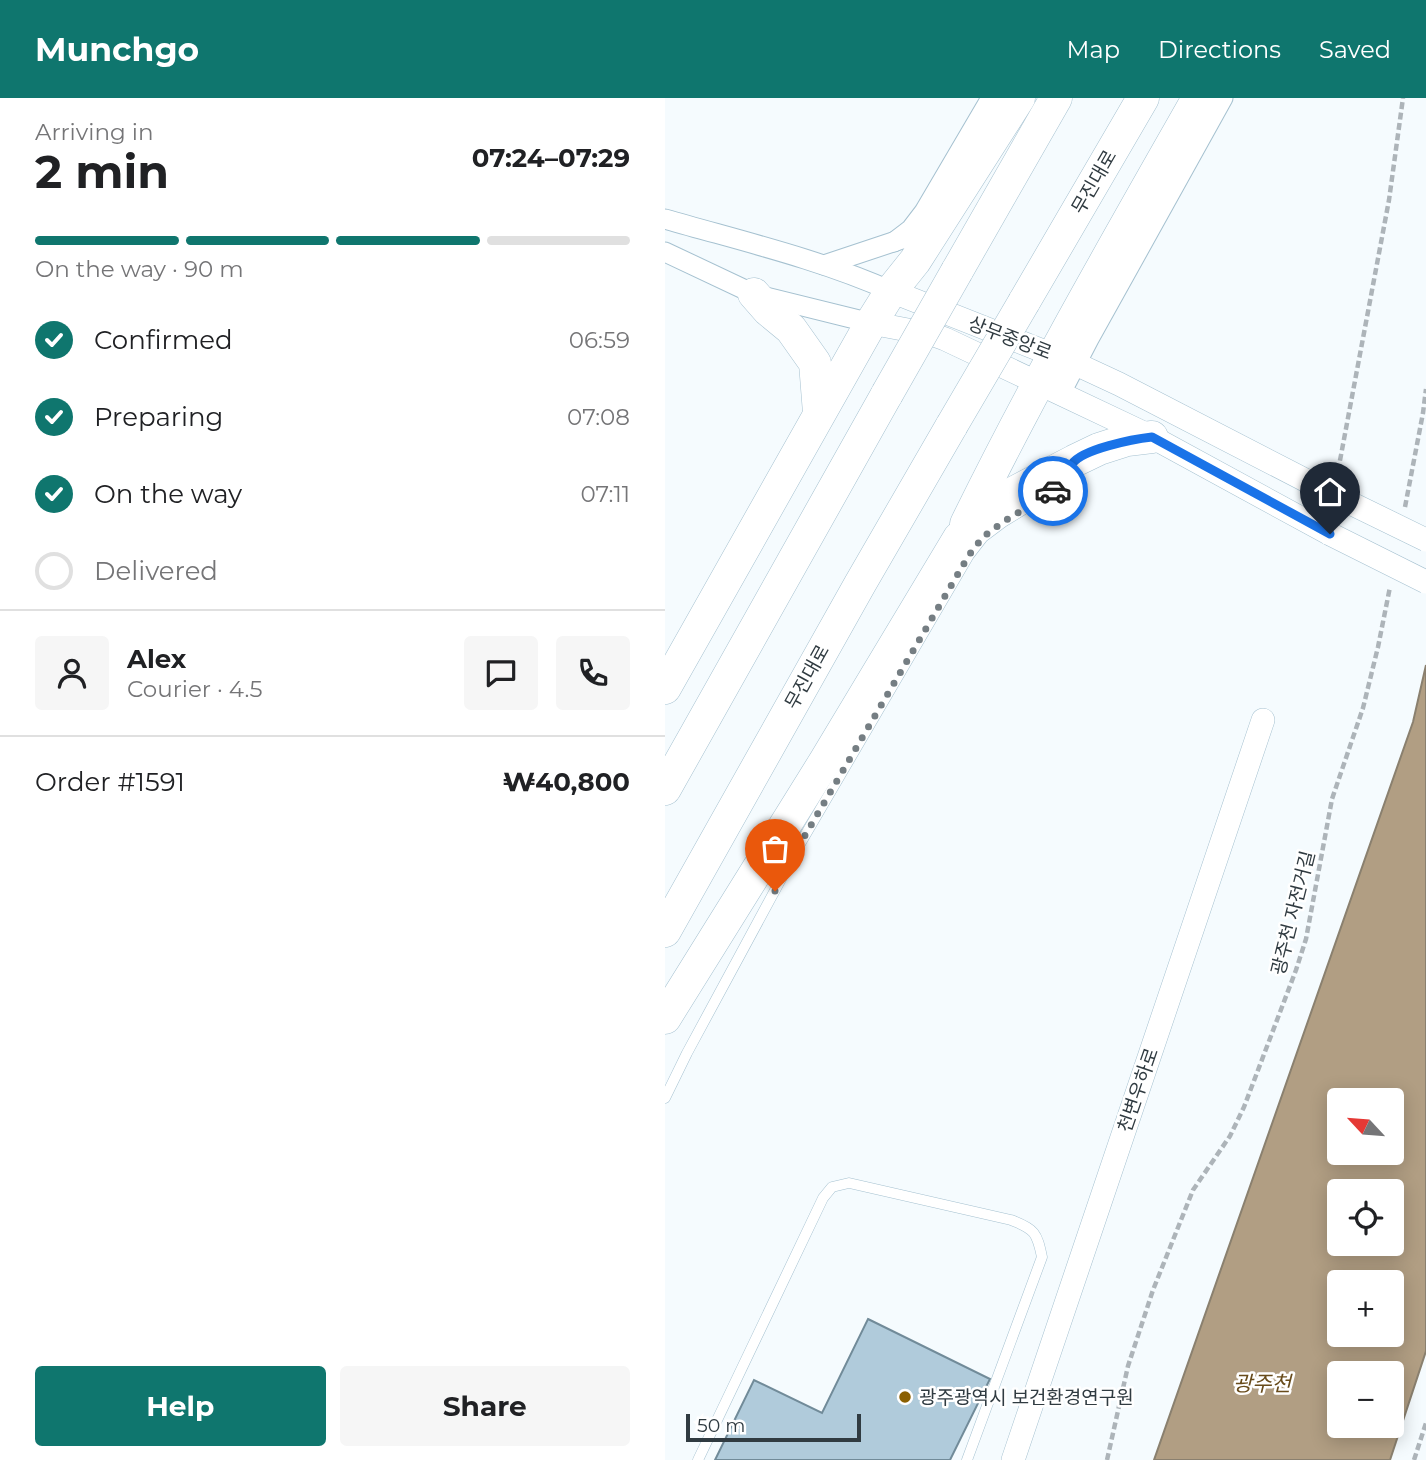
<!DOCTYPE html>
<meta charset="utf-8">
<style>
body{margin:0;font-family:Montserrat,"Noto Sans KR",sans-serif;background:#f6f6f6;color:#202124;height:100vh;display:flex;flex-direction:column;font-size:26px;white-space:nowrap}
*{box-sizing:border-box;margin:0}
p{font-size:23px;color:#757577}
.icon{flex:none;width:38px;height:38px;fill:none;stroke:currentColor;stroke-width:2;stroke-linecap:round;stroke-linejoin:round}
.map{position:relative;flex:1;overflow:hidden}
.details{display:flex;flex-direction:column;background:#fff;width:665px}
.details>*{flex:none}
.needle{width:46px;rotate:296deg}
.tools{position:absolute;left:662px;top:990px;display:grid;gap:14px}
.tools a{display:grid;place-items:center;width:77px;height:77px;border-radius:7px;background:#fff;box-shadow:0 4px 18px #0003;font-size:35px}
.scale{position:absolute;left:21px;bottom:18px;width:175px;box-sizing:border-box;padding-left:7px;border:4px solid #303b41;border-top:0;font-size:19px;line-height:24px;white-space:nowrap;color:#303b41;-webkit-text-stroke:5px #fff;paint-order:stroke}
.pin{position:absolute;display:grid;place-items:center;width:60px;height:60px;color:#fff;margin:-72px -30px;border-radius:50% 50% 50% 0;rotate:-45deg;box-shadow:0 0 7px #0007}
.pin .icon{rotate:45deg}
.courier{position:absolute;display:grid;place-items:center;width:70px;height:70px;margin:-35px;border:5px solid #1a73e8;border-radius:50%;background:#fff;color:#222;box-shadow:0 2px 9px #0007}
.overview em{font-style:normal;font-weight:700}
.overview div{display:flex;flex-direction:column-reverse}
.overview{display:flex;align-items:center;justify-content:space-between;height:119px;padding:0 35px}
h1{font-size:46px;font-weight:700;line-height:52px}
.bar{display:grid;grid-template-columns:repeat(4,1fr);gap:10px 7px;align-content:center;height:84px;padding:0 35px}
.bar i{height:9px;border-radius:5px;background:#e0e0e0}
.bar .on{background:#0f766e}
.bar p{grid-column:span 4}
.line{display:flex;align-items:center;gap:18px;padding:0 35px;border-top:2px solid #e0e0e0}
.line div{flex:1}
.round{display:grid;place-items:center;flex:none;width:74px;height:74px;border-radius:7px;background:#f6f6f6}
ol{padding:0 35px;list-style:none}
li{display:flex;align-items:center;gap:21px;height:77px}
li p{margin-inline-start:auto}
li .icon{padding:7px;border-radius:50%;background:#0f766e;color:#fff;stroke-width:4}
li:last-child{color:#757577}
li i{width:38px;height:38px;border:4px solid #e0e0e0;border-radius:50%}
.primary-button{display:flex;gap:14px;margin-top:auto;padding:14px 35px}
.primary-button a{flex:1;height:80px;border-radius:7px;background:#0f766e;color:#fff;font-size:28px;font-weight:700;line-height:80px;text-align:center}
.primary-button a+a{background:#f6f6f6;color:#202124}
header{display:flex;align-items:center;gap:42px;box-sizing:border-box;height:98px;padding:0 35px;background:#0f766e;color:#fff}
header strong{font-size:33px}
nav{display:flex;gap:38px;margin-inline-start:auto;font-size:24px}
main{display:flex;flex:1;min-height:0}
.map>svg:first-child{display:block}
.water{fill:#b19e83;stroke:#8a806f;stroke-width:2;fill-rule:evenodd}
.building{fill:#b0cbdb;stroke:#718b99;stroke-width:2}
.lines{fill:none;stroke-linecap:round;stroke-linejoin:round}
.service-casing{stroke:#a5c1d0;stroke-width:11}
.minor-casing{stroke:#a5c1d0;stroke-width:21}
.tertiary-casing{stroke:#a5c1d0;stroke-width:24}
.trunk-casing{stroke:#a5c1d0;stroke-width:33}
.path{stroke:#adb4b9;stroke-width:4.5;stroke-dasharray:7 3.5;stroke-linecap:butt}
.service{stroke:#fff;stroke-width:10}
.minor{stroke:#fff;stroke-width:19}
.tertiary{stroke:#fff;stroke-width:23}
.trunk{stroke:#fff;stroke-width:32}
.tertiary-bridge-casing{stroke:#a5c1d0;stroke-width:24;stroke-linecap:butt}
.trunk-bridge-casing{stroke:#a5c1d0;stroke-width:33;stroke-linecap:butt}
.tertiary-bridge{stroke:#fff;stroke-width:23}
.trunk-bridge{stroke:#fff;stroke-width:32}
.done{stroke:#757e83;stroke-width:7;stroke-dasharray:0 12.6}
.route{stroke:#1a73e8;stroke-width:9}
.poi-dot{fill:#8b6002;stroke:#fff;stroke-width:2.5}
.labels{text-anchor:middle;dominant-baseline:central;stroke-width:5;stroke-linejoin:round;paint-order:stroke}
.street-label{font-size:19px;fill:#303b41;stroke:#fff}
.poi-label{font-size:19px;fill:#303b41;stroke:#fff;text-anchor:start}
.water-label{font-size:21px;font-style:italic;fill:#684b1b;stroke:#fff}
</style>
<header>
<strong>Munchgo</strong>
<nav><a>Map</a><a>Directions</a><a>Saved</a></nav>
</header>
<main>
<section class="details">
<div class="overview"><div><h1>2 min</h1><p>Arriving in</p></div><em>07:24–07:29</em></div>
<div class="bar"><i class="on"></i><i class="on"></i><i class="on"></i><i></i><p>On the way · 90 m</p></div>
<ol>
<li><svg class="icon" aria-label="check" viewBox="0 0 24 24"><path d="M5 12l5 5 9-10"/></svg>Confirmed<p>06:59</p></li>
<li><svg class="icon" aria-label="check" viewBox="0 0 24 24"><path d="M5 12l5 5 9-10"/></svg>Preparing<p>07:08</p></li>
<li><svg class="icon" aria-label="check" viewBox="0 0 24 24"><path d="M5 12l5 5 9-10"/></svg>On the way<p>07:11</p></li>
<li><i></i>Delivered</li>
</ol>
<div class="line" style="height:126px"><a class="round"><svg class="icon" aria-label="person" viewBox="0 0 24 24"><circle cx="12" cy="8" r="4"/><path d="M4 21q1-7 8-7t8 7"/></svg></a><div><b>Alex</b><p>Courier · 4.5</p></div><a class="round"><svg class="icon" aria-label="chat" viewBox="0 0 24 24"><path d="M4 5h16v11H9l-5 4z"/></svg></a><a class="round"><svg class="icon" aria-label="phone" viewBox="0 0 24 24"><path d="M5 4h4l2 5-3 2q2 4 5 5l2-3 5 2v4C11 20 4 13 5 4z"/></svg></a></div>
<div class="line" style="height:91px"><div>Order #1591</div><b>₩40,800</b></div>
<div class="primary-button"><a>Help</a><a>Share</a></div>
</section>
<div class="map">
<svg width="761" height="1362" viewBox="0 0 761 1362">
<rect width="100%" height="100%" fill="#f5fbfe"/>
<path class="water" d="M 761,567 L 761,1253 L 725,1362 L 489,1362 L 748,624 ZM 674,1003 L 726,1003 L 726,1055 L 674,1055 ZM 674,1094 L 726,1094 L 726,1146 L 674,1146 ZM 674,1185 L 726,1185 L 726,1237 L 674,1237 ZM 674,1276 L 726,1276 L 726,1328 L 674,1328 Z"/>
<path class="building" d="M 203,1221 L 325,1281 L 285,1362 L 50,1362 L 89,1282 L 157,1315 Z"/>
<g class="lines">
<defs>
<g id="service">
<path d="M 0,1000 L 22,955 L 135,746 L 304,457 L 318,439 L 338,424 L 395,389 L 402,376"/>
<path d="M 33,1362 L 158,1100 L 167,1089 L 184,1085 L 346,1122 C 370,1131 372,1135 377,1159 L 302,1362"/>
</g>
<g id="minor">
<path d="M 0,121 C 76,143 154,161 226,193"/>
<path d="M 229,144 L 246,131 L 259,114 L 326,0"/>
<path d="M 0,154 L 89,196 L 206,225"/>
<path d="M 159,167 L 240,140"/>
<path d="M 396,295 L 424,241 L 558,0"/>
</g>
<g id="tertiary">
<path d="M 226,193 L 411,266 L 454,286 L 673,399"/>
<path d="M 206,225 L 269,237 L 280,241 L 487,339 L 665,436"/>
<path d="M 348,1362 L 598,622"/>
</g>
<g id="trunk">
<path d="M 292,173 L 391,0"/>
<path d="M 89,196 L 103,212 L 126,231 L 150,265 L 154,315"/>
<path d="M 359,204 L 478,0"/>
<path d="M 301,426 C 372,281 453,141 533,0"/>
<path d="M 0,590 L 206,225 L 226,193 L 250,163 L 354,0"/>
<path d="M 0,691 L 222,296"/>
<path d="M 0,833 L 195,486 L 287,327"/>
<path d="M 0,920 L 160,663 L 294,440 L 323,412 L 346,396 L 409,363 L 434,351 L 462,342 L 487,339"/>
</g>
</defs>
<use href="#service" class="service-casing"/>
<use href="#minor" class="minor-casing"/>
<use href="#tertiary" class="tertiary-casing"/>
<use href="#trunk" class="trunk-casing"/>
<g class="path">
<path d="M 673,373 L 724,102 L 738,0"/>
<path d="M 740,409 L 758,315 L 761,291"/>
<path d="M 442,1362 L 463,1268 L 488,1192 L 528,1092 L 565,1038 L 579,1009 L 631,872 L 641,841 L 667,701 L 698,610 L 713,549 L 725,489"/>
<path d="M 749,1362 L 761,1325"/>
</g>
<use href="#service" class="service"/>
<use href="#minor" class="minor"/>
<use href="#tertiary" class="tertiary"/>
<use href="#trunk" class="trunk"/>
<defs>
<g id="tertiary-bridge">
<path d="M 673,399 L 761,442"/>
<path d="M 665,436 L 761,484"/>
</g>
<g id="trunk-bridge">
<path d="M 222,296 L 292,173"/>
<path d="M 287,327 L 359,204"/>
</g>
</defs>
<use href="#tertiary-bridge" class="tertiary-bridge-casing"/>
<use href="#trunk-bridge" class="trunk-bridge-casing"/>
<use href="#tertiary-bridge" class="tertiary-bridge"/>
<use href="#trunk-bridge" class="trunk-bridge"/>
</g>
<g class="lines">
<path class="done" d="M 110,793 L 135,746 L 304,457 L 318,439 L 338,424 L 388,393"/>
<path class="route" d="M 388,393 C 399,387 400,376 407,366 C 417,351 469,341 487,339 L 665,436"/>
</g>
<circle class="poi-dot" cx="240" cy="1299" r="7"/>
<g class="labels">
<g class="street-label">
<text transform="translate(429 84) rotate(-60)">무진대로</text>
<text transform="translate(345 240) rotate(21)">상무중앙로</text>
<text transform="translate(142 579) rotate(-61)">무진대로</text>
<text transform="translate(628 815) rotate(-76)">광주천 자전거길</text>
<text transform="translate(473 992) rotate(-71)">천변우하로</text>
</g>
<g class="poi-label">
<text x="254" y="1299">광주광역시 보건환경연구원</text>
</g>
<g class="water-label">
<text x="597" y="1285">광주천</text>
</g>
</g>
</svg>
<div class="tools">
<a><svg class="needle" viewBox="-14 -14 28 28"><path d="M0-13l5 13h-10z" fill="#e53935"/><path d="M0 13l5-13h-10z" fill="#757577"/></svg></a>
<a><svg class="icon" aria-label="locate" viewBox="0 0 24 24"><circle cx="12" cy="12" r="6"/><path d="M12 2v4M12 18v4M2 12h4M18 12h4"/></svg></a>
<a>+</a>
<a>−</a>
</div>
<div class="scale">50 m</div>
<div class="pin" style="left:110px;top:793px;background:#ea580c"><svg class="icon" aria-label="bag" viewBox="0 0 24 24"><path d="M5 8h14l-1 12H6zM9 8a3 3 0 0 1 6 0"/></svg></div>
<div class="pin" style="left:665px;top:436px;background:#1f2937"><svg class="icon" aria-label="home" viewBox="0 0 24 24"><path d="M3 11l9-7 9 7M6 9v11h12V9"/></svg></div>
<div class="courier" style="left:388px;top:393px"><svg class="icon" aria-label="car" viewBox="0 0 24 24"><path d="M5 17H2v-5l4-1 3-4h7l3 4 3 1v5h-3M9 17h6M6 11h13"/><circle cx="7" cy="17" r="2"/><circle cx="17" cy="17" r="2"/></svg></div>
</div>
</main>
